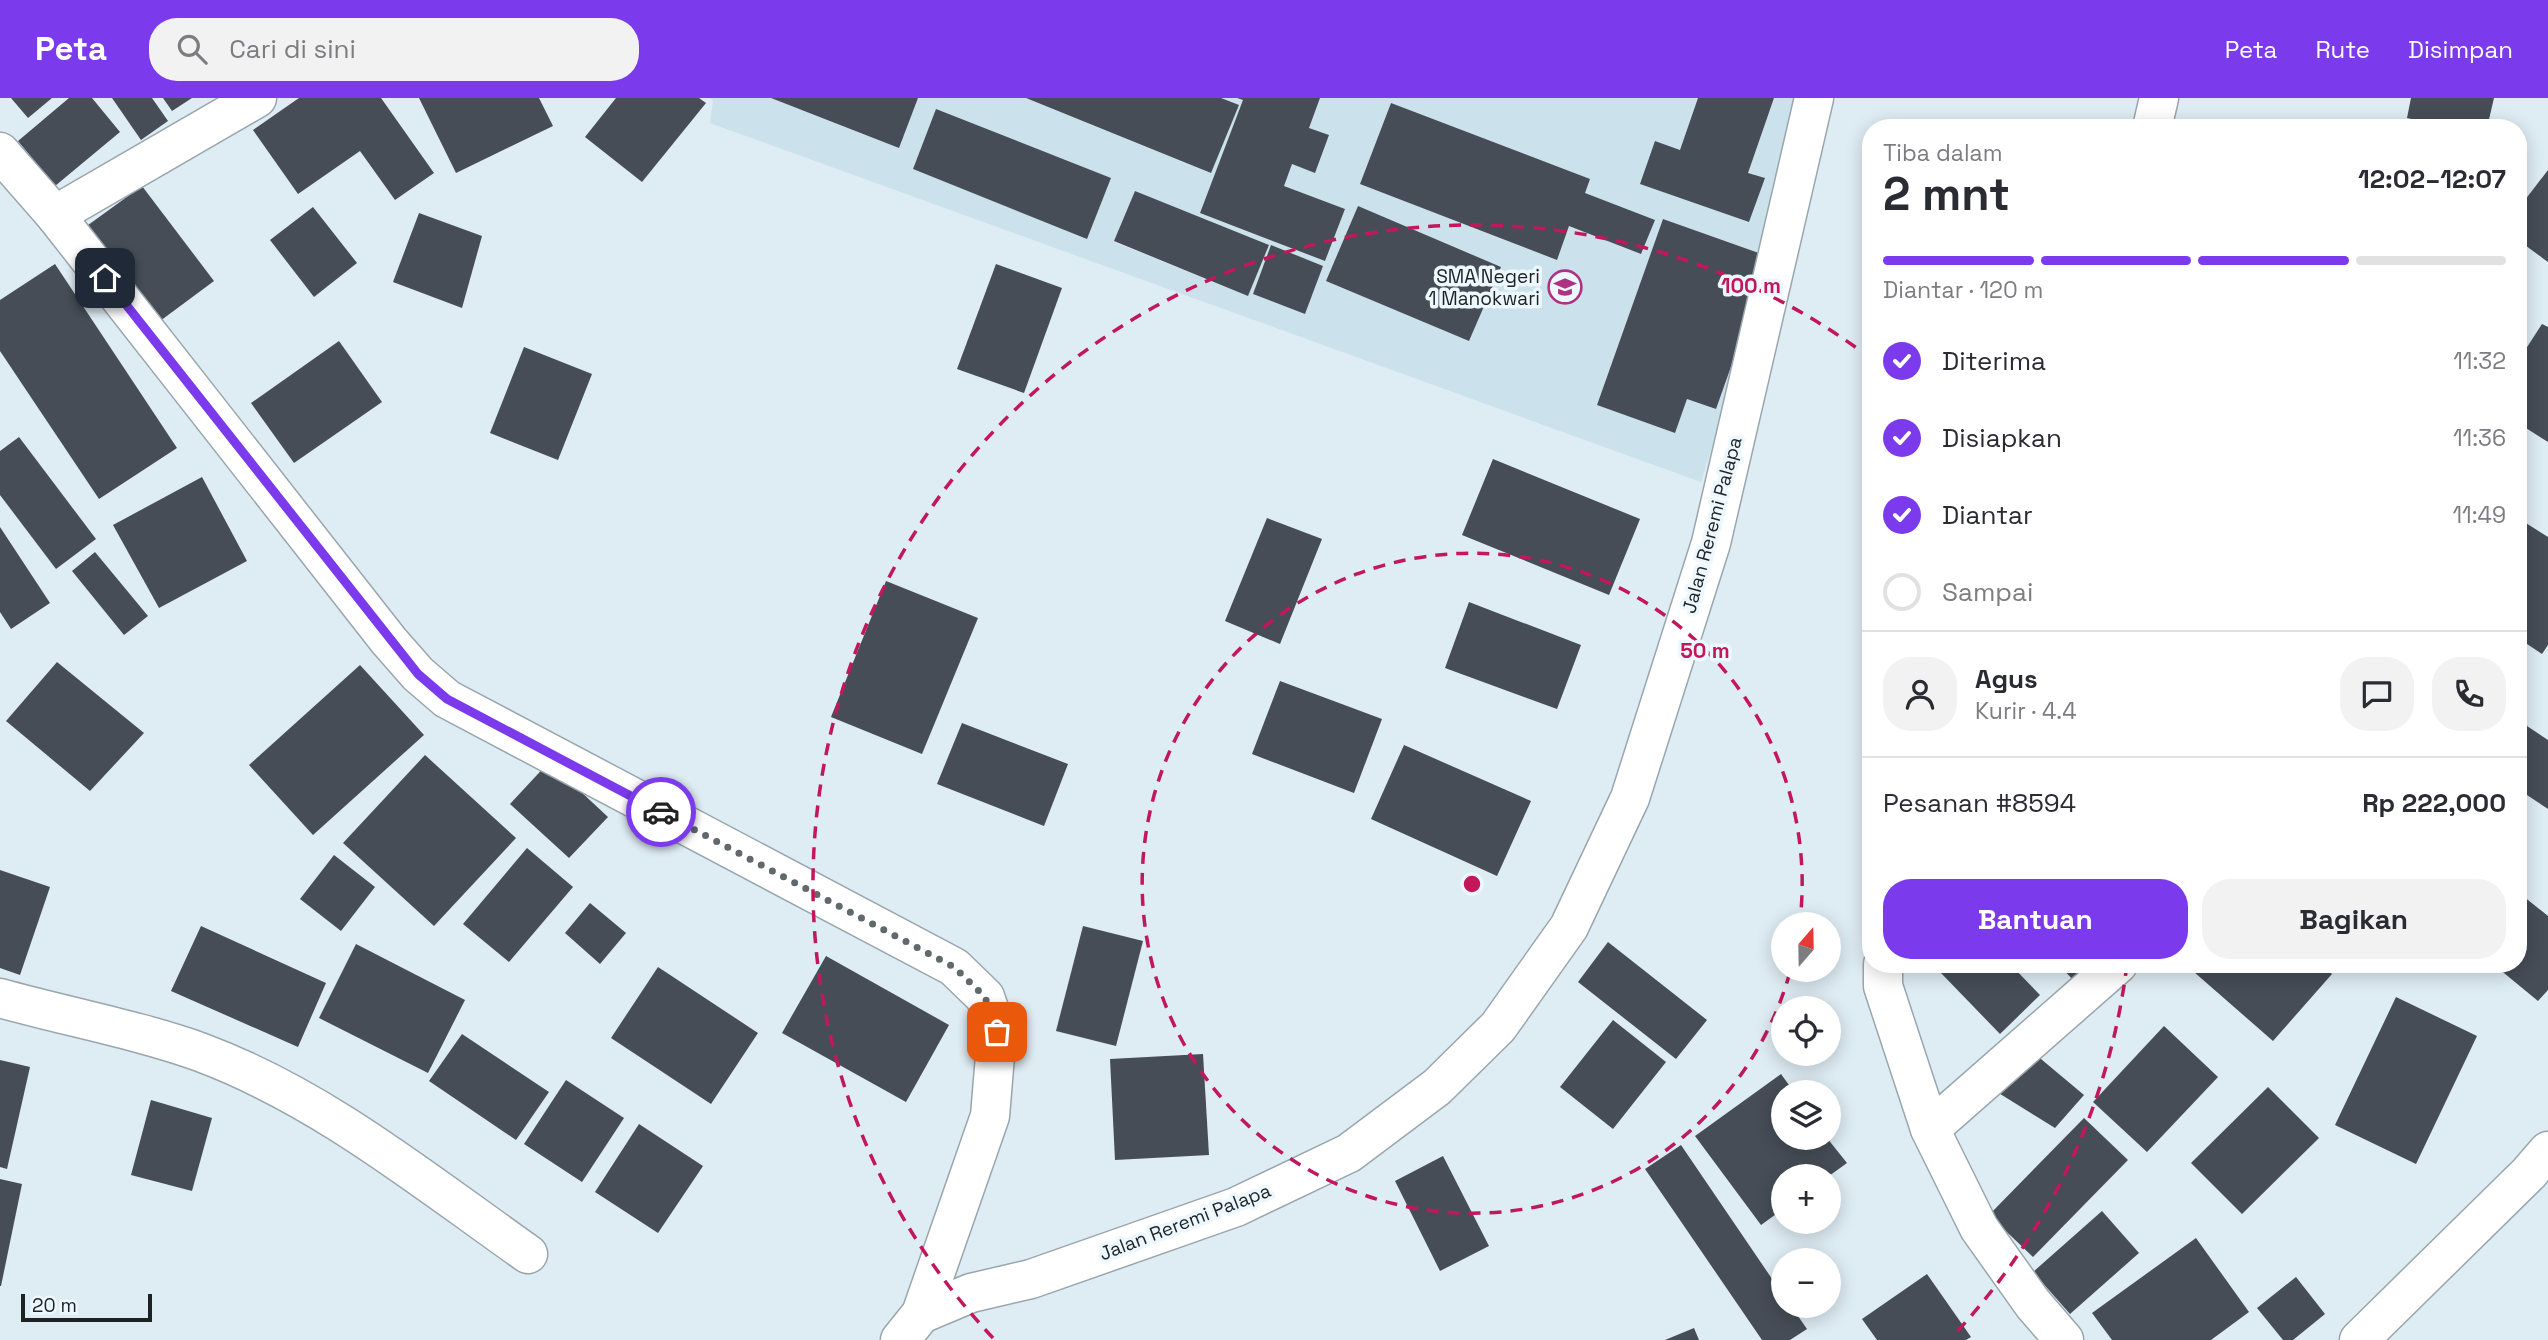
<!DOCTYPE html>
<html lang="id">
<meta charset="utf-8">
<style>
body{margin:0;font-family:"Space Grotesk",sans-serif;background:#f2f2f3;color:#2b2b33;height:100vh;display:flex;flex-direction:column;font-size:26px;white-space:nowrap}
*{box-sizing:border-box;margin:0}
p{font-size:23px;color:#7c7c81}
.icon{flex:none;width:38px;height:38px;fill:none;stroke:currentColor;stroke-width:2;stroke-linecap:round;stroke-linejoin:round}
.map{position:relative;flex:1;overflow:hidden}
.drawer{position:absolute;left:1862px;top:21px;width:665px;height:854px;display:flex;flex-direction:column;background:#fff;border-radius:28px;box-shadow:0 4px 18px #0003}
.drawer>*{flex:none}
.needle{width:46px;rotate:20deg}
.fabs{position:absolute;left:1771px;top:814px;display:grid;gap:14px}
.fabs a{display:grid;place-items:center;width:70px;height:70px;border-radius:50%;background:#fff;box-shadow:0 4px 18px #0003;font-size:35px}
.scale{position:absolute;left:21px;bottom:18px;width:131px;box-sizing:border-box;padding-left:7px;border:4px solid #1d2224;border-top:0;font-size:19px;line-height:24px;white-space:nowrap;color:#1d2224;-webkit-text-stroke:5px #edf8fe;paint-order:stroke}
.pin{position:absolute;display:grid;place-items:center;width:60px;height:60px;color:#fff;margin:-30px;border-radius:14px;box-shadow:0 4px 10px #0006}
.courier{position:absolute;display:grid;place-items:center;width:70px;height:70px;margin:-35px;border:5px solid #7c3aed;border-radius:50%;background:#fff;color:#222;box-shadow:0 2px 9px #0007}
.head em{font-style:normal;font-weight:800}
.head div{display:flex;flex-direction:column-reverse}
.head{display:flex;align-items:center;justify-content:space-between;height:119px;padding:0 21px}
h1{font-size:46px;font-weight:800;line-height:52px}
.bar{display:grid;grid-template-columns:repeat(4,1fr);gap:10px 7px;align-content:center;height:84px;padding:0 21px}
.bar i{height:9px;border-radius:5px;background:#e1e1e2}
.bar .on{background:#7c3aed}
.bar p{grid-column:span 4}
.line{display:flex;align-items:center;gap:18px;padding:0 21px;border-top:2px solid #e1e1e2}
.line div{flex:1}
.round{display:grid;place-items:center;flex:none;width:74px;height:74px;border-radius:28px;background:#f2f2f3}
ol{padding:0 21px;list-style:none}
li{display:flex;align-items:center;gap:21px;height:77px}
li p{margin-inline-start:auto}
li .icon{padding:7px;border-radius:50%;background:#7c3aed;color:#fff;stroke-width:4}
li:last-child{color:#7c7c81}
li i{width:38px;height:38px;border:4px solid #e1e1e2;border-radius:50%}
.action{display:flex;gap:14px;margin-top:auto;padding:14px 21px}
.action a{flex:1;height:80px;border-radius:28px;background:#7c3aed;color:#fff;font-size:28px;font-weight:800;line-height:80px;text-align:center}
.action a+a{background:#f2f2f3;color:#2b2b33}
header{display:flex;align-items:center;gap:42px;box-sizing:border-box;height:98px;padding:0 35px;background:#7c3aed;color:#fff}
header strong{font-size:33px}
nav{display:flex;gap:38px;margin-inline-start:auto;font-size:24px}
.search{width:490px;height:63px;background:#f2f2f3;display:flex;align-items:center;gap:18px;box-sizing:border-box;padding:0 24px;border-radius:28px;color:#7c7c81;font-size:26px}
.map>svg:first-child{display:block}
.built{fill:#cbe1ec;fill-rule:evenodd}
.building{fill:#464d56}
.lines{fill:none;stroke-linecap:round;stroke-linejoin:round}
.minor-casing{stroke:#99a6ad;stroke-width:41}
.tertiary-casing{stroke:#99a6ad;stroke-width:41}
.minor{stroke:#fff;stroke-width:38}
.tertiary{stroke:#fff;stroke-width:38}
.done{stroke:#61696c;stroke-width:7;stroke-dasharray:0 12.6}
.route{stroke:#7c3aed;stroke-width:9}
.ring{fill:none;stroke:#c2185b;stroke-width:3.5;stroke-dasharray:12 9}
.labels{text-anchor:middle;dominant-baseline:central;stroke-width:7;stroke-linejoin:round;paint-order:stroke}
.poi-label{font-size:19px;fill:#1d2224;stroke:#edf8fe;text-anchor:end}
.street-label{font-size:19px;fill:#1d2224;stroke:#edf8fe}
.centre{fill:#c2185b;stroke:#edf8fe;stroke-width:3.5}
.ring-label{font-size:21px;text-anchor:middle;font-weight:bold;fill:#c2185b;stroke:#edf8fe;stroke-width:7;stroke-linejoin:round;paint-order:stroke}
</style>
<header>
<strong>Peta</strong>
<div class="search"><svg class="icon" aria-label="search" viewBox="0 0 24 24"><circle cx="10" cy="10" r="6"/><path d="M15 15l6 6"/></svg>Cari di sini</div>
<nav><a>Peta</a><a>Rute</a><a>Disimpan</a></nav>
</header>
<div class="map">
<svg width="2548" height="1242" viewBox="0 0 2548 1242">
<rect width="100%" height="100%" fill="#deecf3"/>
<path class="built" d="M 710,0 L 771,0 L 899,50 L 918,0 L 1026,0 L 1210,75 L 1238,8 L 1221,0 L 1236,0 L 1243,2 L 1200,115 L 1325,163 L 1345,111 L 1284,88 L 1292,66 L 1315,74 L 1329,37 L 1309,30 L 1320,0 L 1698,0 L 1680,52 L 1655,43 L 1641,86 L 1749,124 L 1764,80 L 1748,75 L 1774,0 L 1803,0 L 1773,154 L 1701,384 L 710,25 L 713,3 ZM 1391,5 L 1585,95 L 1654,123 L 1641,156 L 1569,128 L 1556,162 L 1360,86 ZM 936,12 L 1111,80 L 1087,140 L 913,71 ZM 1135,93 L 1269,147 L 1248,198 L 1114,144 ZM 1358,108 L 1500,169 L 1469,243 L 1326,183 ZM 1663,121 L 1770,159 L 1716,311 L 1687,301 L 1675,334 L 1597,307 ZM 1271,147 L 1323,168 L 1305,216 L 1253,196 Z"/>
<g class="building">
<path d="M 11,0 L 52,0 L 28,20 Z"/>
<path d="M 69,0 L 92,0 L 120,34 L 55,88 L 18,43 Z"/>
<path d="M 112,0 L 152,0 L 168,23 L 141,42 Z"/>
<path d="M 163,0 L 192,0 L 172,13 Z"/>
<path d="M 299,0 L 381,0 L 434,75 L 395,102 L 360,53 L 298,96 L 253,32 Z"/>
<path d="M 419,0 L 539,0 L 553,28 L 456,75 Z"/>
<path d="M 616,0 L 699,0 L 706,5 L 642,84 L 585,39 Z"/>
<path d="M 771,0 L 918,0 L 899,50 Z"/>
<path d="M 1026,0 L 1221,0 L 1239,7 L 1211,75 Z"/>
<path d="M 1237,0 L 1320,0 L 1309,30 L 1329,37 L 1315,75 L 1292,66 L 1284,88 L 1345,111 L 1325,163 L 1200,115 L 1243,2 Z"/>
<path d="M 1698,0 L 1774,0 L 1748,75 L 1765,80 L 1749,124 L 1640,86 L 1655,43 L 1680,52 Z"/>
<path d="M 2411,0 L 2494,0 L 2487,30 L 2450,30 L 2407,20 Z"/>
<path d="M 1391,5 L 1590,81 L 1585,95 L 1655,122 L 1641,156 L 1569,128 L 1557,162 L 1360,86 Z"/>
<path d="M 936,11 L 1111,80 L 1087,141 L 913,71 Z"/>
<path d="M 2548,72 L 2548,164 L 2518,142 L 2518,111 Z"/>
<path d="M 142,88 L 214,183 L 156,226 L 84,130 Z"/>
<path d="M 1135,93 L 1269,147 L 1248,198 L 1114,143 Z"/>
<path d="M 1358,108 L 1501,169 L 1469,243 L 1326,183 Z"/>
<path d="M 313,109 L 357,165 L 314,199 L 270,142 Z"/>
<path d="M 419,115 L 482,138 L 462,210 L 393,184 Z"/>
<path d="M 1663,121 L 1770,159 L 1716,311 L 1687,301 L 1675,335 L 1597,307 Z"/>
<path d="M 1271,147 L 1323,168 L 1305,216 L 1253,196 Z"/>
<path d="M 55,166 L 177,350 L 99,401 L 0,253 L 0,202 Z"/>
<path d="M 996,166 L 1062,190 L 1024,295 L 957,271 Z"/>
<path d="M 2542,226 L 2548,229 L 2548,344 L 2518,325 L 2518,263 Z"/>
<path d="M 339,243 L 382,304 L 294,365 L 251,305 Z"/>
<path d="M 524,249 L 592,276 L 558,362 L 490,335 Z"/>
<path d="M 19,339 L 96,441 L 56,471 L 0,397 L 0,353 Z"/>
<path d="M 1493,361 L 1640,421 L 1609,497 L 1462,437 Z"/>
<path d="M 202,379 L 247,463 L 159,510 L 113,427 Z"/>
<path d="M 1267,420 L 1322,441 L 1280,546 L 1225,523 Z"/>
<path d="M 2518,420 L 2548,439 L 2548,547 L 2542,556 L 2518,540 Z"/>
<path d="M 0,429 L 50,505 L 11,531 L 0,514 Z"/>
<path d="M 95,454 L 148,518 L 124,537 L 72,473 Z"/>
<path d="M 886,483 L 978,520 L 922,656 L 831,619 Z"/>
<path d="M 1469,504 L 1581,547 L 1557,611 L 1445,570 Z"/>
<path d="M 57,564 L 144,635 L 90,693 L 6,623 Z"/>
<path d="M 360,567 L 424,637 L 313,737 L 249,667 Z"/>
<path d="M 1280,583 L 1382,621 L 1354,695 L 1252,656 Z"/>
<path d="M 2518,622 L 2548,642 L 2548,711 L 2518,691 Z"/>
<path d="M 962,625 L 1068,666 L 1044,728 L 937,686 Z"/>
<path d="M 1404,647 L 1531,703 L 1497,778 L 1371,721 Z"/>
<path d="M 425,657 L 516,740 L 434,828 L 343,745 Z"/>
<path d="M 549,664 L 608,719 L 569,760 L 510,706 Z"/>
<path d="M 527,750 L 573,789 L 509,864 L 463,826 Z"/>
<path d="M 334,757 L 375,789 L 341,833 L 300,801 Z"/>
<path d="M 0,772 L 50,789 L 20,877 L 0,870 Z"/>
<path d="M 2518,794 L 2548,818 L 2548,892 L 2538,903 L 2493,866 L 2518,866 Z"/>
<path d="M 590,805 L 626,835 L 600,866 L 565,835 Z"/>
<path d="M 201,828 L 326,885 L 298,949 L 171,893 Z"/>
<path d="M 1083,828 L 1143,843 L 1116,948 L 1056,933 Z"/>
<path d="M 1608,844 L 1707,922 L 1676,961 L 1578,884 Z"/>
<path d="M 356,846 L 465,902 L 428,975 L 319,920 Z"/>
<path d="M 826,858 L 949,927 L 906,1004 L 782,935 Z"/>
<path d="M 1950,866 L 2010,866 L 2040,897 L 2000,936 L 1941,875 Z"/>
<path d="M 2058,866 L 2096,866 L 2076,885 Z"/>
<path d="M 2201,866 L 2321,866 L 2332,876 L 2273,943 L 2194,874 Z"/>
<path d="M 658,869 L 758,935 L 711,1006 L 611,940 Z"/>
<path d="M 2396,899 L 2477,938 L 2416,1066 L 2335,1027 Z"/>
<path d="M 1613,922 L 1666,964 L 1613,1031 L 1560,989 Z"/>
<path d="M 2164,928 L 2218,979 L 2147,1054 L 2093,1004 Z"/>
<path d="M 462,936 L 549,994 L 516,1042 L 429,983 Z"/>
<path d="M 1203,956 L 1209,1057 L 1115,1062 L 1110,961 Z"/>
<path d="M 2035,956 L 2084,997 L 2055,1030 L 1997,994 Z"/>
<path d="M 0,962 L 30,969 L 7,1071 L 0,1069 Z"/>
<path d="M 1781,976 L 1794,994 L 1783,994 L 1783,1040 L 1827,1040 L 1847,1065 L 1829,1078 L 1783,1078 L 1783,1111 L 1761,1127 L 1695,1038 Z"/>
<path d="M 566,982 L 624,1020 L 582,1084 L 524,1046 Z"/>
<path d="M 2268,989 L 2319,1040 L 2242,1116 L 2191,1065 Z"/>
<path d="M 151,1002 L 212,1020 L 192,1093 L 131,1077 Z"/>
<path d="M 2084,1020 L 2128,1062 L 2033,1159 L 1989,1117 Z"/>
<path d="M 639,1026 L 703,1068 L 658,1135 L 595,1094 Z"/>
<path d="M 1681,1047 L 1783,1197 L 1783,1208 L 1791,1208 L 1807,1231 L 1790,1242 L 1762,1242 L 1645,1071 Z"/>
<path d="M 1443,1058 L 1489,1148 L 1440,1173 L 1395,1083 Z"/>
<path d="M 0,1081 L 22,1086 L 1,1188 L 0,1188 Z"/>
<path d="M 2102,1113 L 2139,1155 L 2070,1216 L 2033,1174 Z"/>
<path d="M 2196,1140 L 2249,1214 L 2211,1242 L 2112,1242 L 2092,1215 Z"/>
<path d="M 1927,1176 L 1971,1239 L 1966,1242 L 1877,1242 L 1862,1221 Z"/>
<path d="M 2296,1179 L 2325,1216 L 2293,1242 L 2283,1242 L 2257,1210 Z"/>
<path d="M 1694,1230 L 1699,1242 L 1665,1242 Z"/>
</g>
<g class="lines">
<defs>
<g id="minor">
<path d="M 2152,30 L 2159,0"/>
<path d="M 0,54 L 55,117 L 389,543 L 418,576 L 447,601 L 954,869 L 985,899 L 997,934 L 990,1018 L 921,1216"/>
<path d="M 55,117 L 257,0"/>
<path d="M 1883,866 L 1883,888 L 1930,1031 L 1979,1130 L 2033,1206 L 2064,1242"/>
<path d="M 0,900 C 64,918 139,932 200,954 C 321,999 423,1082 528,1156"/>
<path d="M 1930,1031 L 2118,866"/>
<path d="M 2359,1242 L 2529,1075 L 2548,1053"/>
</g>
<path id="tertiary" d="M 900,1242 L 921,1216 L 971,1195 L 1031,1181 L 1236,1109 L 1349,1055 L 1437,989 L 1498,929 L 1569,829 L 1630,700 L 1711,445 L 1814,0"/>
</defs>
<use href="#minor" class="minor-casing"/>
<use href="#tertiary" class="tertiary-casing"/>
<use href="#minor" class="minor"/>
<use href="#tertiary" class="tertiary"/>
</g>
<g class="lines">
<path class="done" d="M 661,714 L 954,869 L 985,899 L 997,934"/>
<path class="route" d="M 105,180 L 418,576 L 447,601 L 661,714"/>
</g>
<g class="ring">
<path d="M1790 874A330 330 0 1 1 1800 823"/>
<path d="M2127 866A660 660 0 0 1 1951 1240M993 1240A660 660 0 0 1 1869 259"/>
</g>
<defs>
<symbol id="school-ring" viewBox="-11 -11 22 22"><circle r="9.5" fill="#edf8fe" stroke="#af3282" stroke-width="1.5"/><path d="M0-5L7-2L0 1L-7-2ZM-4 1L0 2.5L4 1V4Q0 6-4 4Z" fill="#af3282"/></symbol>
</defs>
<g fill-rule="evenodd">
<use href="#school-ring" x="1546" y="170" width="38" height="38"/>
</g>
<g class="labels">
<g class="poi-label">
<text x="1540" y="178">SMA Negeri<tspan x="1540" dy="22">1 Manokwari</tspan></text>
</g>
<g class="street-label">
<text transform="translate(1712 427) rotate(-75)">Jalan Reremi Palapa</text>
<text transform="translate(1185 1124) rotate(-21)">Jalan Reremi Palapa</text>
</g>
</g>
<circle cx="1472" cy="786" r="10" class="centre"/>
<g class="ring-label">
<text x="1751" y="195">100 m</text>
<text x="1705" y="560">50 m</text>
</g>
</svg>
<div class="fabs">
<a><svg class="needle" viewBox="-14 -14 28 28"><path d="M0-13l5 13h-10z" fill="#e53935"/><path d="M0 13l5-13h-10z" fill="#7c7c81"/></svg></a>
<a><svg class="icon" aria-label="locate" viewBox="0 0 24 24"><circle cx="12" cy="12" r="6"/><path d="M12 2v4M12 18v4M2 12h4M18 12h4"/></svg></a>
<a><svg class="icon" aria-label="layers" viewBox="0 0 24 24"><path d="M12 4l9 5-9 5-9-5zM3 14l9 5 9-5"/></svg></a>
<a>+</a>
<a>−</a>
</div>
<div class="scale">20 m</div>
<div class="pin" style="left:997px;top:934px;background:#ea580c"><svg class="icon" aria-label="bag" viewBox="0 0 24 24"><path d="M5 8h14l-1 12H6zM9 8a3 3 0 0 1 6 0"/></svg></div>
<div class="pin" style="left:105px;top:180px;background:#1f2937"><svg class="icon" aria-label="home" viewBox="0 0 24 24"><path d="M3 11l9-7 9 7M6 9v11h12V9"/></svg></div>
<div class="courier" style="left:661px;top:714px"><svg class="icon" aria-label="car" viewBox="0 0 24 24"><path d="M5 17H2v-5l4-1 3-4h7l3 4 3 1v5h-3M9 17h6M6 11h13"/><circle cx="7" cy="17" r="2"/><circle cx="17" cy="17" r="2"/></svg></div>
<section class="drawer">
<div class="head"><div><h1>2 mnt</h1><p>Tiba dalam</p></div><em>12:02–12:07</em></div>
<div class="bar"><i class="on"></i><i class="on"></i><i class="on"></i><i></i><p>Diantar · 120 m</p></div>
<ol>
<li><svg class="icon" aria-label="check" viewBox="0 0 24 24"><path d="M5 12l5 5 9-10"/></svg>Diterima<p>11:32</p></li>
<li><svg class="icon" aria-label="check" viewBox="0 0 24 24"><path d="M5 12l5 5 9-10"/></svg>Disiapkan<p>11:36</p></li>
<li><svg class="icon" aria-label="check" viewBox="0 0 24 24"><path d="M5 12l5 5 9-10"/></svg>Diantar<p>11:49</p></li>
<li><i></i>Sampai</li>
</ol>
<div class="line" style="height:126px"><a class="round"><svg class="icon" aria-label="person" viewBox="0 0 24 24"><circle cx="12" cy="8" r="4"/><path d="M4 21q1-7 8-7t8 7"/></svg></a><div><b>Agus</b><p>Kurir · 4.4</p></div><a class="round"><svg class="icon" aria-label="chat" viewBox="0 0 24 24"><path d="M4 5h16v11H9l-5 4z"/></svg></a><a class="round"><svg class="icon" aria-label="phone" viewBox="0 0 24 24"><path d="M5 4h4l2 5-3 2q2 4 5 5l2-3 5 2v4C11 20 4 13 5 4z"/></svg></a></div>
<div class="line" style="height:91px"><div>Pesanan #8594</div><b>Rp 222,000</b></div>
<div class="action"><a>Bantuan</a><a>Bagikan</a></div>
</section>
</div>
